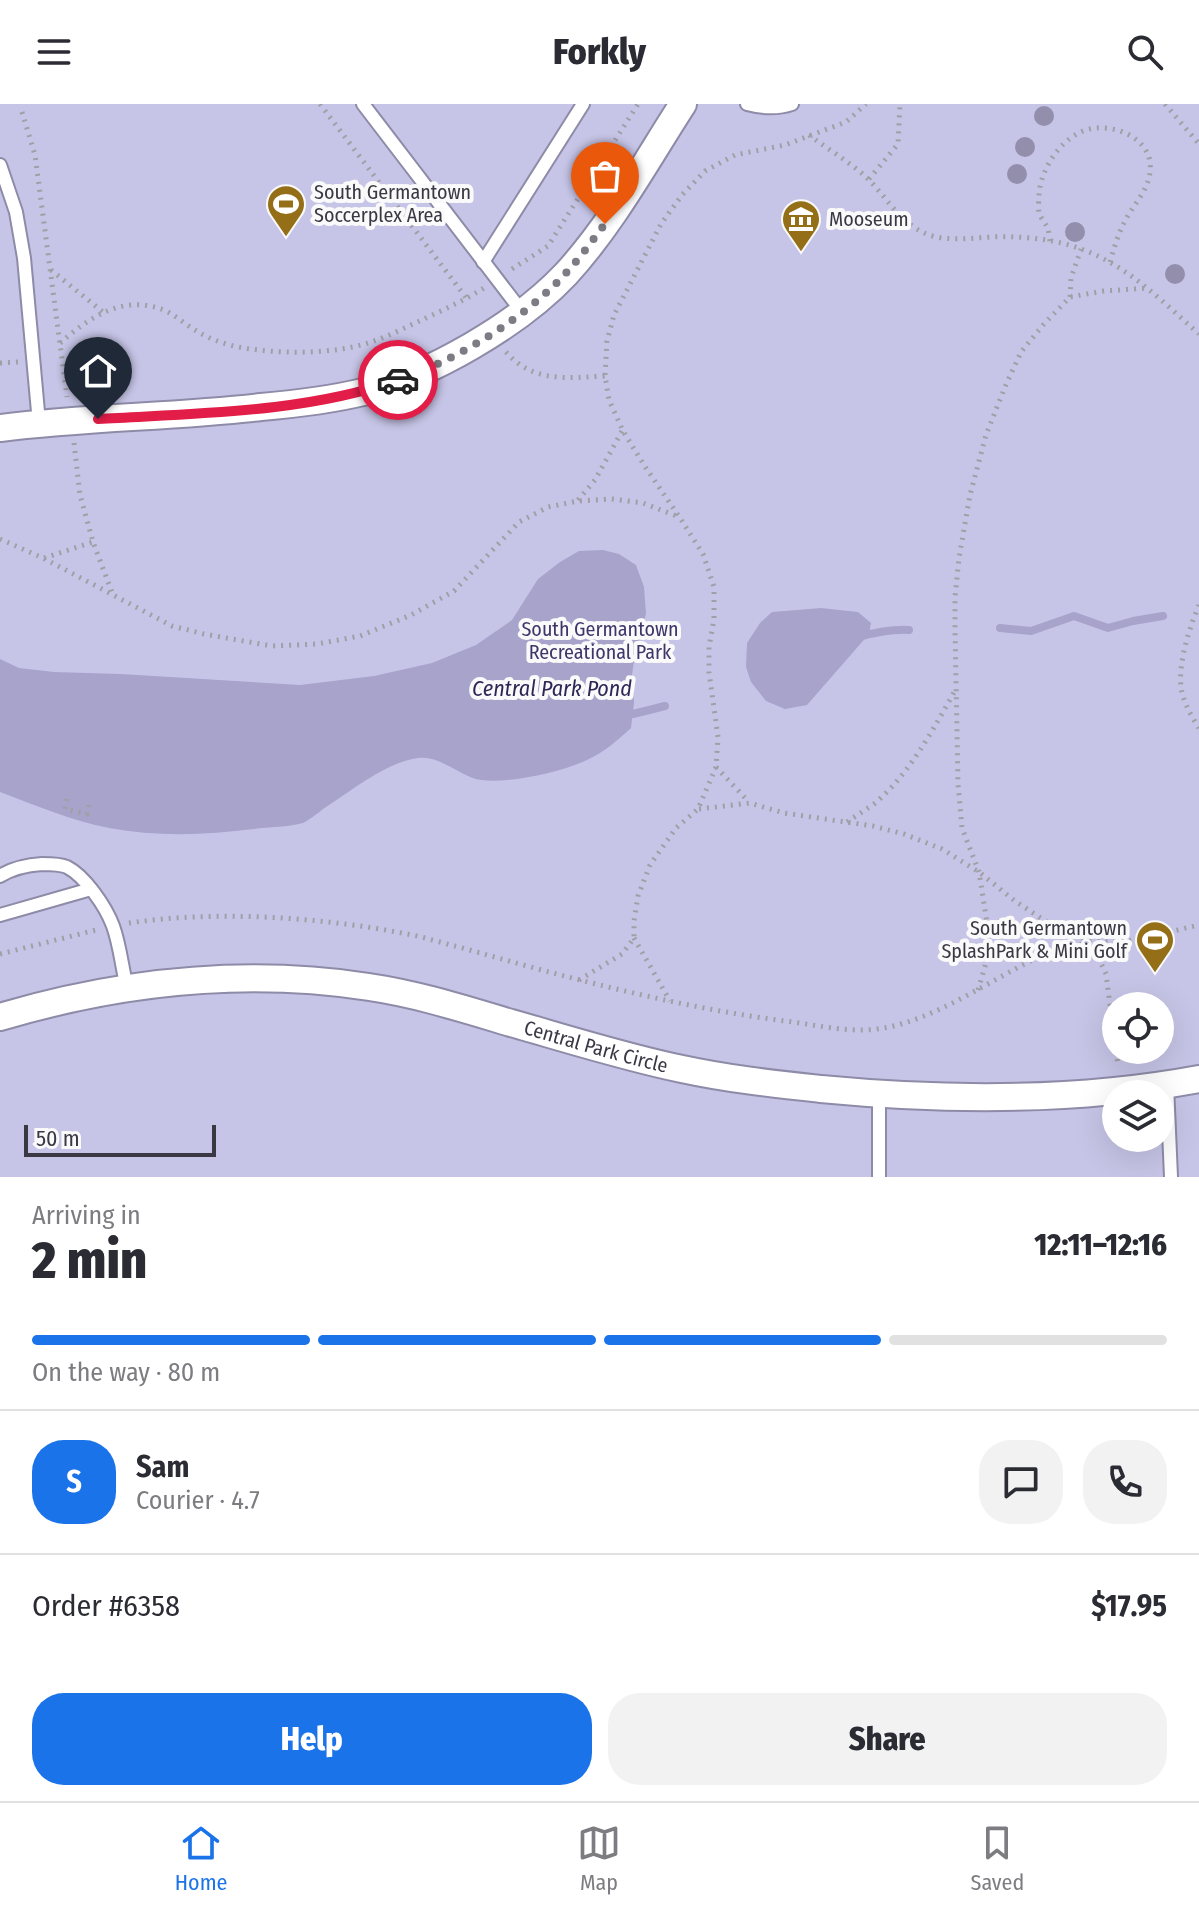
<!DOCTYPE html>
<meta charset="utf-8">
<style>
body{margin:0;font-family:"Fira Sans Condensed",sans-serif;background:#f2f2f3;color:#2b2b33;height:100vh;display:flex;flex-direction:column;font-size:30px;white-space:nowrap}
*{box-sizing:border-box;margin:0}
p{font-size:26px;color:#7c7c81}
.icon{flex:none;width:44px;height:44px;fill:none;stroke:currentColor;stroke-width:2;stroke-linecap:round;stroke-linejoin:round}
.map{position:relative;height:1073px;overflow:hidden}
.drawer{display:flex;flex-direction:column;background:#fff;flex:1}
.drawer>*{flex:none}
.controls{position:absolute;left:1102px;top:888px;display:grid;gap:16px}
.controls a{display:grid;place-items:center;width:72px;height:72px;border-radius:50%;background:#fff;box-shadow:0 8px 32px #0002;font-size:40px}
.scale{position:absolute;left:24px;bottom:20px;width:192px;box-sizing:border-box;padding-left:8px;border:4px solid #393844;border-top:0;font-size:22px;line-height:28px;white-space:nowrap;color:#393844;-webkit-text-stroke:6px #fafafa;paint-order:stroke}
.pin{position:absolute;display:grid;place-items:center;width:68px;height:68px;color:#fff;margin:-82px -34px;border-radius:50% 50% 50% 0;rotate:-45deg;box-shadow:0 0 8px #0007}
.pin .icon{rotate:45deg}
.courier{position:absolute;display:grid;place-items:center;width:80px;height:80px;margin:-40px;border:6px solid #e11d48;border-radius:50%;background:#fff;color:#222;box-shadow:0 2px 10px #0007}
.head em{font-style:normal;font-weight:800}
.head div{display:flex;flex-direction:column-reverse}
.head{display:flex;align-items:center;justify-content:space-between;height:136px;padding:0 32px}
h1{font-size:52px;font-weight:800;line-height:60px}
.bar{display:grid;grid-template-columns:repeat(4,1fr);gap:12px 8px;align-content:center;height:96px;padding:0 32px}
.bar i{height:10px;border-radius:6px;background:#e1e1e2}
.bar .active{background:#1a73e8}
.bar p{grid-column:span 4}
.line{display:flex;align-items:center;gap:20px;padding:0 32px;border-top:2px solid #e1e1e2}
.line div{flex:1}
.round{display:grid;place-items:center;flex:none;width:84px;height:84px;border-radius:32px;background:#f2f2f3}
.action{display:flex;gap:16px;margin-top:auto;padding:16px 32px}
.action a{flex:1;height:92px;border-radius:32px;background:#1a73e8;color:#fff;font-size:32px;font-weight:800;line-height:92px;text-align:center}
.action a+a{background:#f2f2f3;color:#2b2b33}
header{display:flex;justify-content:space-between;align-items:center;height:104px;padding:0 32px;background:#fff;font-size:36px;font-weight:800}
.dock{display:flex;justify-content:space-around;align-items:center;height:112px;border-top:2px solid #e1e1e2;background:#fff;font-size:22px;color:#7c7c81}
.dock a{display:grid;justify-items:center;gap:4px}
.dock .active{color:#1a73e8}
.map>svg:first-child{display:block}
.green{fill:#c7c5e7;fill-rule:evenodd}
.water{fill:#a7a3cb}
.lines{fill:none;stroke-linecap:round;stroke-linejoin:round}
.stream{stroke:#a7a3cb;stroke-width:8}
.lane-casing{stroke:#8d8ba7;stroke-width:16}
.street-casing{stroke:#8d8ba7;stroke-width:30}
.path{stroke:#a09fa5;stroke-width:5;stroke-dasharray:2 6;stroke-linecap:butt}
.lane{stroke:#fff;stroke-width:12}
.street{stroke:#fff;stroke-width:26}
.tree{fill:#938eab}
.done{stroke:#7d7c84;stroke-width:8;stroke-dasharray:0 14.4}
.route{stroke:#e11d48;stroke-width:10}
.labels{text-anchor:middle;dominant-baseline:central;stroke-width:8;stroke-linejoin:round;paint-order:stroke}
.poi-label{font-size:20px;fill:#393844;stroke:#fafafa;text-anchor:start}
.park-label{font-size:20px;fill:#3e366a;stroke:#fafafa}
.street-label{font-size:20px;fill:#393844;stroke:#fafafa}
.water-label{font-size:22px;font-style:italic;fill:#2f2658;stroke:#fafafa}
</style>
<header><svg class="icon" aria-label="menu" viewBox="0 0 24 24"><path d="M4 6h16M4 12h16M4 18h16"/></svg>Forkly<svg class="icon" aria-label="search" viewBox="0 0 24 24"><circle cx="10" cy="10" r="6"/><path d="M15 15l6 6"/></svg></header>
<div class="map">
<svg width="1199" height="1073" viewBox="0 0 1199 1073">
<rect width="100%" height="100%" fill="#fafafa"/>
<path class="green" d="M 0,0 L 1199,0 L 1199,1073 L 0,1073 ZM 1116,902 L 1160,902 L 1160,946 L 1116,946 ZM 1116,990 L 1160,990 L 1160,1034 L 1116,1034 Z"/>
<g class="water">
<path d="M 603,446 L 619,450 L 636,461 L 644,483 L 646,510 L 636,544 L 632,571 L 634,599 L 631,624 C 618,636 603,649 587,656 C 561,668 509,680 481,676 C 460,673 441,651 418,654 C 386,658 350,688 323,705 C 317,710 309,716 303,719 C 290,723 268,723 254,725 C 206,731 157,733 109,724 C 72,717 35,701 0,688 L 0,555 L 19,564 L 54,568 L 121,570 L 300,581 L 374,572 L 432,559 L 476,541 L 512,516 L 538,475 L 560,458 L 579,447 Z"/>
<path d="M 821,504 L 858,508 L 871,519 L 869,530 L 807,601 L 785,605 L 766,597 L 751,578 L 746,563 L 747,539 L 760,519 L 772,508 Z"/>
</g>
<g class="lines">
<g class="stream">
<path d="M 1000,524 L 1031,527 L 1074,512 L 1108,524 L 1133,517 L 1163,512"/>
<path d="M 859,533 C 877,528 892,525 909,526"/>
<path d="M 633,610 L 665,602"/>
</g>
<defs>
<g id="lane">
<path d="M 363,0 L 523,209"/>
<path d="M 747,0 C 762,4 777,5 792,0"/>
<path d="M 0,61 L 16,108 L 24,154 L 39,319"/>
<path d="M 483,158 L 583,0"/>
<path d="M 0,772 C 13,764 26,761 42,760 C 49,760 60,760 67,763 C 85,772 106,803 113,822 C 120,841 122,864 127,884"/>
<path d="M 0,811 L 91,785"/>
<path d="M 1167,981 L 1171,1073"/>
<path d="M 879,990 L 879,1073"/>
</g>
<g id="street">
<path d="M 0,324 C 87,313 174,313 261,303 C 295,300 330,296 363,288 C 430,272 519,220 566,170 C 612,120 646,57 683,0"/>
<path id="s1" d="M 0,913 C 119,878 245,864 369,883 C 417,890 464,905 511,919 C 568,935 624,953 682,965 C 728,975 775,980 821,985 C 947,997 1075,998 1199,975"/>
</g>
</defs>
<use href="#lane" class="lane-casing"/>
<use href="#street" class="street-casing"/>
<g class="path">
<path d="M 320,0 L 467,195"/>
<path d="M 1165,0 L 1199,40"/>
<path d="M 22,8 L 35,51 L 67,293"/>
<path d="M 809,31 C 825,43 843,54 859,67 C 886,88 899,124 936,133 C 962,138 989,131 1015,133 C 1037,134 1060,137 1081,145 C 1127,161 1163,198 1199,230"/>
<path d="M 869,75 L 898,40 L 900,0"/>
<path d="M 1050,137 C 1049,133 1049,128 1048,125 C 1046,119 1040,114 1039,108 C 1038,103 1039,95 1039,90 C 1041,62 1066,26 1096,24 C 1123,22 1154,39 1150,68 C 1148,87 1133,101 1125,117 C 1118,130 1114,144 1110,158"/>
<path d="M 512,165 L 548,142 L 638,0"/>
<path d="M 51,166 L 103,208"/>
<path d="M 1070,193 L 1071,174 L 1081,145"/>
<path d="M 60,239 C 90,213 123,190 164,206 C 175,211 185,220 195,226 C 214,238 236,244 259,246 C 291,250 337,249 368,239 C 387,233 406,223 424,215 C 445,205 465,196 484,184"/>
<path d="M 506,248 C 533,279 567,274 605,272"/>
<path d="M 0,259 L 18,258"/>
<path d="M 74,339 L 80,391 L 93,438 L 113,491"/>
<path d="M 578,396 L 595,376 L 622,327"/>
<path d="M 0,435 L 43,454 L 172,522 L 204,530 L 272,542 L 317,540 L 360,532 L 411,511 L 454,487 L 519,418 L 548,403 L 578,397 L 611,395 L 643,399 L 679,413"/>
<path d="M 44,454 L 93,438"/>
<path d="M 1199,501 C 1190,522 1178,559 1181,583 C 1183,597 1191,612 1199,624"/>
<path d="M 716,663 L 749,698"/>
<path d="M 67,695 L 65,705 L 87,710 L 89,701"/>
<path d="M 699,705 L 750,699 L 784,709 L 873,722 L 904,730 L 942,745 L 979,768 L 1015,797 L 1077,838 L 1099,855 L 1106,870 L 1118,962"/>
<path d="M 847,718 C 856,712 865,706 874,700 C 910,670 933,625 956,585"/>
<path d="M 129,819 C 216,806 321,813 407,830 C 424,833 442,839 459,843 C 498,854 537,865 576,875 C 643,892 710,907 778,916 C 804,919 830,925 856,926 C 931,929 1004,860 1074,839 C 1091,834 1110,839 1128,837 C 1152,833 1176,826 1199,821"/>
<path d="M 634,834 L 670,897"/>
<path d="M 0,850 L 96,826"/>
<path d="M 579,876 L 622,850 L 634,834 L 634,817 L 638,792 L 650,761 L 676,724 L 698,705 L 716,663 L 718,633 L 709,568 L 709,543 L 714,515 L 714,483 L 703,450 L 680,414 L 644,361 L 623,327 L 609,296 L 605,272 L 607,237 L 614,211 L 661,120 L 682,91 L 705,67 L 735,51 L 785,41 L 846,18 L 866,0"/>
<path d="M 978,886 L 986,859 L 988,825 L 979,768 L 962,724 L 958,680 L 955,525 L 955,493 L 959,454 L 970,391 L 986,331 L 1005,283 L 1021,248 L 1044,220 L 1070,193 L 1104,187 L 1148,184"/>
</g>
<use href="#lane" class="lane"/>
<use href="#street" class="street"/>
</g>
<g class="tree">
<circle cx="1044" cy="12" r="10"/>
<circle cx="1025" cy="43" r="10"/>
<circle cx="1017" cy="70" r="10"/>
<circle cx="1075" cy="128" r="10"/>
<circle cx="1175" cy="170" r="10"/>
<circle cx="1005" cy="823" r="10"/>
</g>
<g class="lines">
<path class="done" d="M 398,276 C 458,255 523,216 566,169 C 580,154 592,137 605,120"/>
<path class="route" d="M 98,315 C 196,309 305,309 398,276"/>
</g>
<defs>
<symbol id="stadium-pin" viewBox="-11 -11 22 30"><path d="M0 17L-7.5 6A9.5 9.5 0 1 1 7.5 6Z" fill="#956f18" stroke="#fafafa"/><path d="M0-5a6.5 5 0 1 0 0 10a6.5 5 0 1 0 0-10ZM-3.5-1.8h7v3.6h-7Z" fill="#fff"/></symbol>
<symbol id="museum-pin" viewBox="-11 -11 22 30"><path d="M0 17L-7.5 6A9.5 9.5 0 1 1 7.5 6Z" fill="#956f18" stroke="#fafafa"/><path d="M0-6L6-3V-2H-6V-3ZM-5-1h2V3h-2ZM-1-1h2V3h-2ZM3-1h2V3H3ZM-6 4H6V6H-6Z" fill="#fff"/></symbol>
</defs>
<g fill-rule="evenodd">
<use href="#stadium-pin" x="264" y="78" width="44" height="60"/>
<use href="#museum-pin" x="779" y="93" width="44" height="60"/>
<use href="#stadium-pin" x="1133" y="814" width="44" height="60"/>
</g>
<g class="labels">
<g class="poi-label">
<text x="314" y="88">South Germantown<tspan x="314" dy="23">Soccerplex Area</tspan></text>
<text x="829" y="115">Mooseum</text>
<text x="1127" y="824" text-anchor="end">South Germantown<tspan x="1127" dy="23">SplashPark &amp; Mini Golf</tspan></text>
</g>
<g class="park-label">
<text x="600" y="525">South Germantown<tspan x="600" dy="23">Recreational Park</tspan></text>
</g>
<g class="street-label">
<text stroke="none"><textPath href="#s1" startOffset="608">Central Park Circle</textPath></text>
</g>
<g class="water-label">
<text x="552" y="584">Central Park Pond</text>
</g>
</g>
</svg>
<div class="controls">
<a><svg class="icon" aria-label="locate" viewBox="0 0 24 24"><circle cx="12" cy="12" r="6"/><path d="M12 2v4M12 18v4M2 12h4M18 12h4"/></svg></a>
<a><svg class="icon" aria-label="layers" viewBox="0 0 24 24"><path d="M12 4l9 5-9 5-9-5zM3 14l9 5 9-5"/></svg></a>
</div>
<div class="scale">50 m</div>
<div class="pin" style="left:605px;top:120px;background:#ea580c"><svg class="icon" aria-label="bag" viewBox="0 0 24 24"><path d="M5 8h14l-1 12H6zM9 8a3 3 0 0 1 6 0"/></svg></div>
<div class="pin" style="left:98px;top:315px;background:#1f2937"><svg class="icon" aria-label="home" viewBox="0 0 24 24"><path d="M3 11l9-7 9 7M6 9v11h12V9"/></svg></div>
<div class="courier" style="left:398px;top:276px"><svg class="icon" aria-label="car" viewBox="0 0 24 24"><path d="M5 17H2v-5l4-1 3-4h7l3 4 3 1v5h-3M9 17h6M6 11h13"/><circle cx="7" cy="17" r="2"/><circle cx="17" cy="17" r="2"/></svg></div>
</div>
<section class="drawer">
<div class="head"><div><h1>2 min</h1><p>Arriving in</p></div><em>12:11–12:16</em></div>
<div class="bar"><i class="active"></i><i class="active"></i><i class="active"></i><i></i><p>On the way · 80 m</p></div>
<div class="line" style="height:144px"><b class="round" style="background:#1a73e8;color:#fff">S</b><div><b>Sam</b><p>Courier · 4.7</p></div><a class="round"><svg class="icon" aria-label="chat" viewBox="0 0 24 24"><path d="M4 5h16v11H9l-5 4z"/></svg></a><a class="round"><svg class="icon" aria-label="phone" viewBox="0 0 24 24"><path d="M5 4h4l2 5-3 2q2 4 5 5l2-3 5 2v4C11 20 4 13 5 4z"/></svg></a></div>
<div class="line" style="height:104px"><div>Order #6358</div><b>$17.95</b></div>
<div class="action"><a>Help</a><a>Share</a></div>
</section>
<nav class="dock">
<a class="active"><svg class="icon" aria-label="home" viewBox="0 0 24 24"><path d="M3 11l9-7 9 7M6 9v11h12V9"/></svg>Home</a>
<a><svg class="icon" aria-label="map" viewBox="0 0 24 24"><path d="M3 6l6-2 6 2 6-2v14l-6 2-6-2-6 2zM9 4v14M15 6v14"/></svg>Map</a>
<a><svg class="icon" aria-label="saved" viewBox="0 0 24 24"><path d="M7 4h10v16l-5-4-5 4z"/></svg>Saved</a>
</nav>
